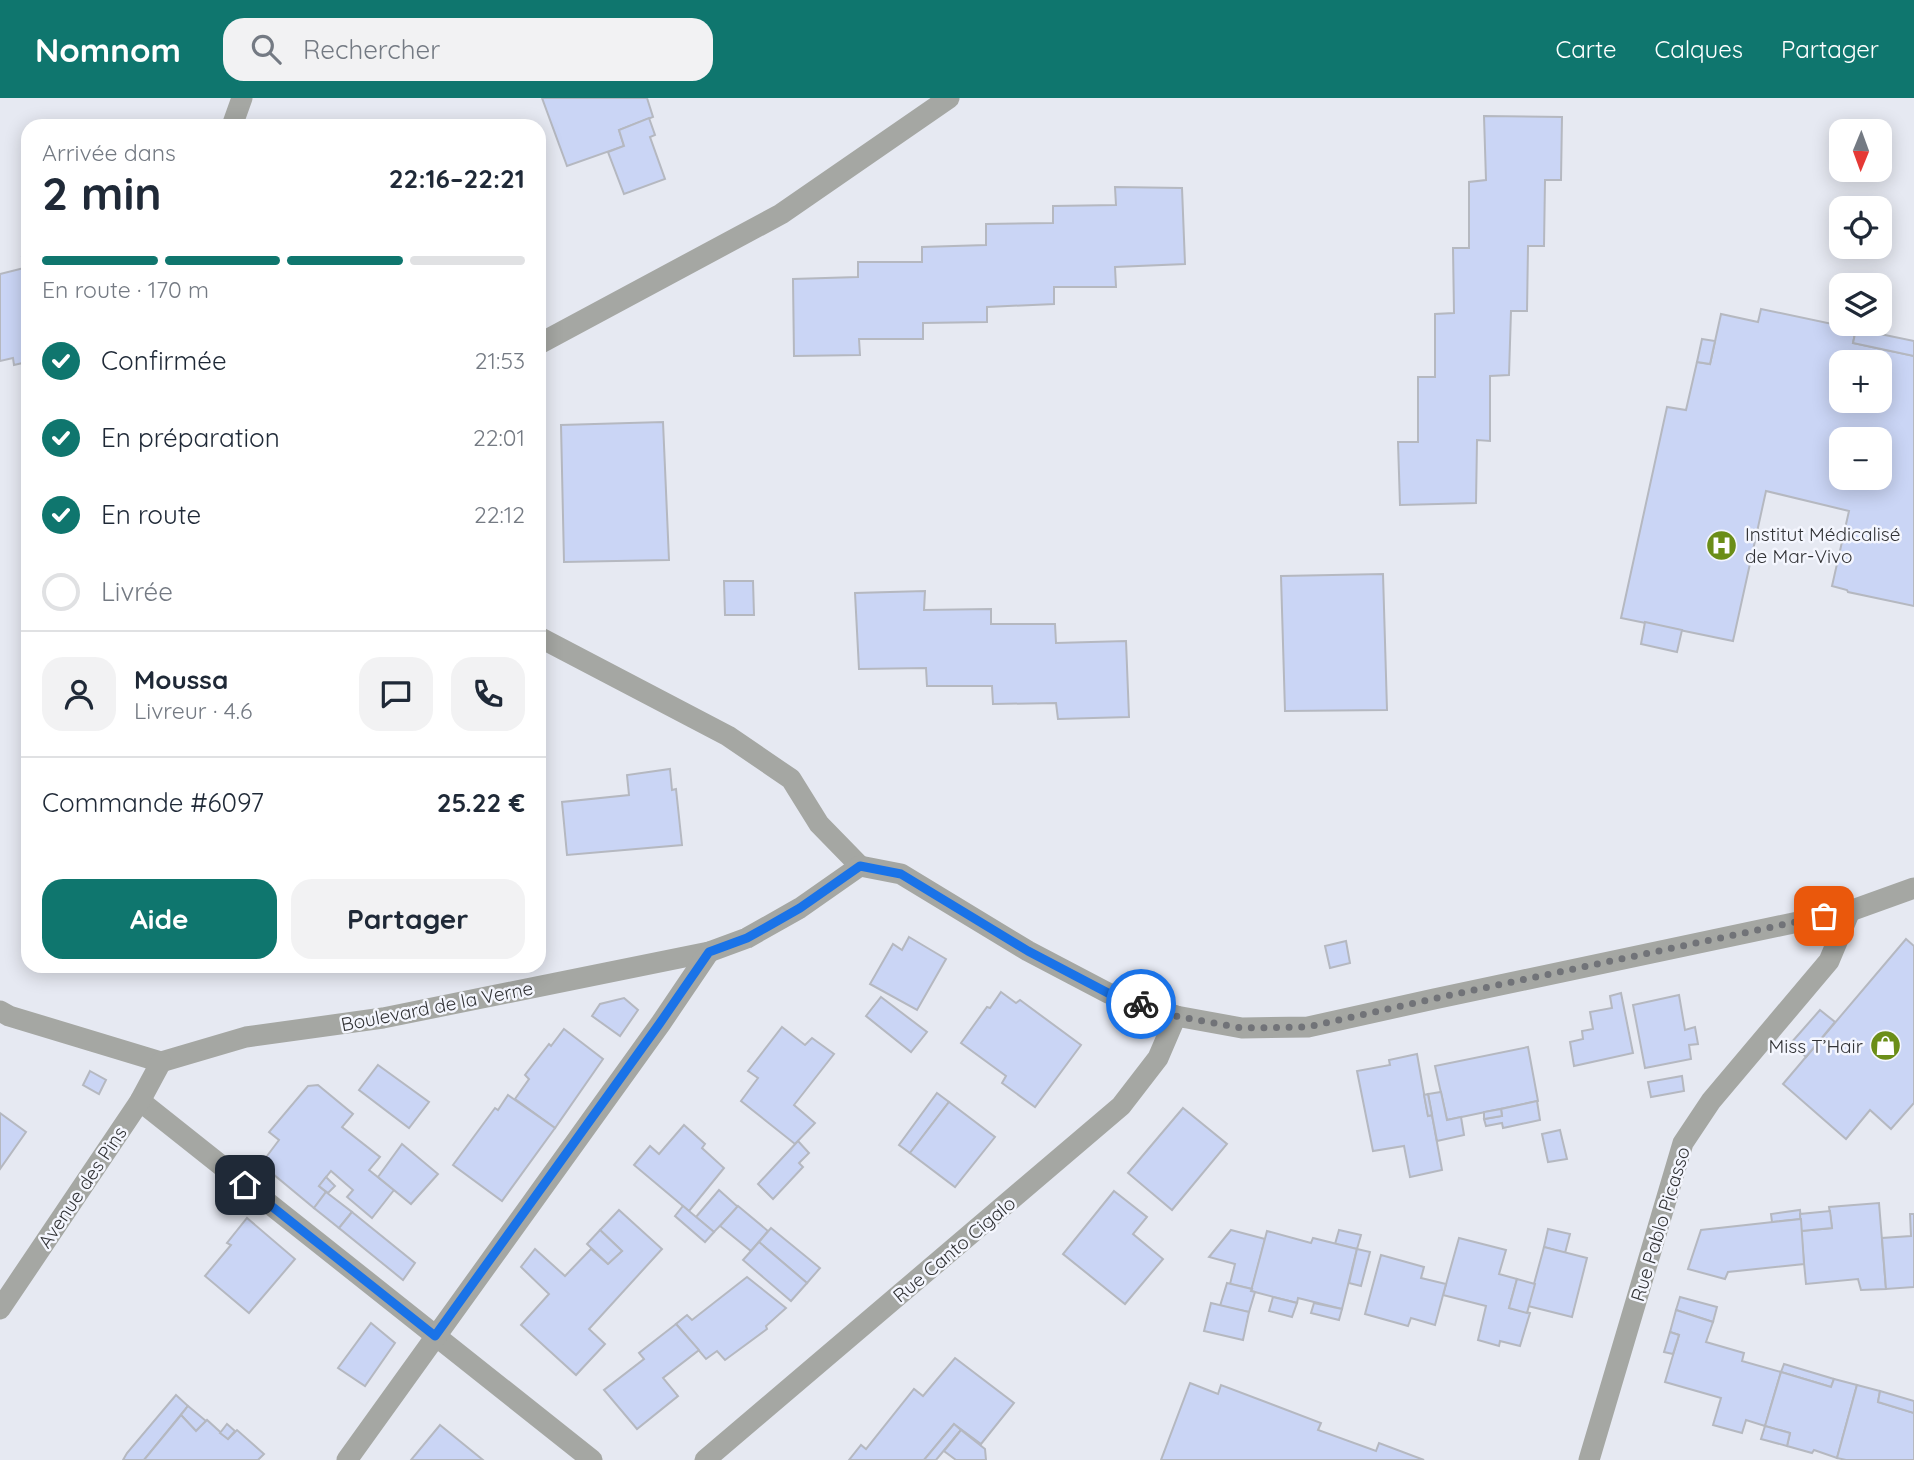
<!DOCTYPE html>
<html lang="fr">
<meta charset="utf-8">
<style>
body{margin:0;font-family:Quicksand,sans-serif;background:#f2f2f3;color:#1f2937;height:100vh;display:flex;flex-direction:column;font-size:26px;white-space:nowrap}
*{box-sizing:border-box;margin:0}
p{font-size:23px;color:#747a83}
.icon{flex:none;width:38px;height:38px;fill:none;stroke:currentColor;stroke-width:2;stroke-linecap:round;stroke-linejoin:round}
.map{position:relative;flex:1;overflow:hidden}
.panel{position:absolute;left:21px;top:21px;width:525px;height:854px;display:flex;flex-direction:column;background:#fff;border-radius:21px;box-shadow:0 4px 18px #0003}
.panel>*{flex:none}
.needle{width:46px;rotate:181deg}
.controls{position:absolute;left:1829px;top:21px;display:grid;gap:14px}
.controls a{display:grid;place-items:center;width:63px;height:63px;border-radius:14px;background:#fff;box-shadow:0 4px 18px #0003;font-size:35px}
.pin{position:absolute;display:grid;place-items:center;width:60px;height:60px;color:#fff;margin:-30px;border-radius:14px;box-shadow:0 4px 10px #0006}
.courier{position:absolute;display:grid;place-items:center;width:70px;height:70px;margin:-35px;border:5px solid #1a73e8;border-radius:50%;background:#fff;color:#222;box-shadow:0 2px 9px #0007}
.headline em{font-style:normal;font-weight:800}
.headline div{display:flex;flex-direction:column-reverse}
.headline{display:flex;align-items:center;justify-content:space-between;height:119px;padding:0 21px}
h1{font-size:46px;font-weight:800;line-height:52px}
.bar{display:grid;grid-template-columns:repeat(4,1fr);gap:10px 7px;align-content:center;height:84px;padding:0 21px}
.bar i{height:9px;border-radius:5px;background:#e0e1e3}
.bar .active{background:#0f766e}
.bar p{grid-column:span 4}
.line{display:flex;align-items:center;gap:18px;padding:0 21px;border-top:2px solid #e0e1e3}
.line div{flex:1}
.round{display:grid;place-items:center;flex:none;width:74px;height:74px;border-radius:21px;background:#f2f2f3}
ol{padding:0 21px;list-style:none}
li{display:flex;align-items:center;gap:21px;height:77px}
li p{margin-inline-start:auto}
li .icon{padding:7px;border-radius:50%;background:#0f766e;color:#fff;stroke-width:4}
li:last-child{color:#747a83}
li i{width:38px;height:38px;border:4px solid #e0e1e3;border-radius:50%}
.cta{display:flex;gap:14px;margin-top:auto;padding:14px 21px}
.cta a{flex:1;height:80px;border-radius:21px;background:#0f766e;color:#fff;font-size:28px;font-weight:800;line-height:80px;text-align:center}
.cta a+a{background:#f2f2f3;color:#1f2937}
header{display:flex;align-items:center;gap:42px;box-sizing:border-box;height:98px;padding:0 35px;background:#0f766e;color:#fff}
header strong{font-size:33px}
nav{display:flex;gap:38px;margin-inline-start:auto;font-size:24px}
.search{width:490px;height:63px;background:#f2f2f3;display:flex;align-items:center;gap:18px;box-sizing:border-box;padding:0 24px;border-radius:21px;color:#747a83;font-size:26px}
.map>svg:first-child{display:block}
.building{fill:#cad5f5;stroke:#b5b8c0;stroke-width:2;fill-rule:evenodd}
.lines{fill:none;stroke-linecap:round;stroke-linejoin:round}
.minor{stroke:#a5a7a3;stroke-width:21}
.done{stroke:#717378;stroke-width:7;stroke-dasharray:0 12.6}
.route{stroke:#1a73e8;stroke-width:9}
.labels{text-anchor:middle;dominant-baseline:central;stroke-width:5;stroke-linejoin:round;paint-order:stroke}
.poi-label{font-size:19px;fill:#323336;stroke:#f4f6fe;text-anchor:start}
.street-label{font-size:19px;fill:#323336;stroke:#f4f6fe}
</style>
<header>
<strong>Nomnom</strong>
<div class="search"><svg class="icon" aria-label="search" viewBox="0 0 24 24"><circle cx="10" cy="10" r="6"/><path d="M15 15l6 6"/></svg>Rechercher</div>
<nav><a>Carte</a><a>Calques</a><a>Partager</a></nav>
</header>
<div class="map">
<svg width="1914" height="1362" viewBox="0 0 1914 1362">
<rect width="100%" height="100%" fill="#e6e9f2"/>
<g class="building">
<path d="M 542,0 L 647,0 L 653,19 L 619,32 L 624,48 L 567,68 Z"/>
<path d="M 1484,18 L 1562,19 L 1561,82 L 1545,82 L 1544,148 L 1528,148 L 1527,213 L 1511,213 L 1509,277 L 1490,278 L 1490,343 L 1477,342 L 1476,405 L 1400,407 L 1398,344 L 1418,344 L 1418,279 L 1435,279 L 1435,216 L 1454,215 L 1453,150 L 1469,150 L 1469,84 L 1486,82 Z"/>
<path d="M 649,20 L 655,37 L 650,39 L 665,81 L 624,96 L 608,54 L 624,48 L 619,32 Z"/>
<path d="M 1115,89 L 1182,90 L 1185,166 L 1115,169 L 1116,189 L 1054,189 L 1054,206 L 987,209 L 987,224 L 923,225 L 923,241 L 859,241 L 860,257 L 794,258 L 793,181 L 858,179 L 858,164 L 922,164 L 922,149 L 986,147 L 986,126 L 1053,125 L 1053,108 L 1116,107 Z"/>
<path d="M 28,158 L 28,256 L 26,256 L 27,264 L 14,267 L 13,260 L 0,263 L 0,176 L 24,170 L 22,159 Z"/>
<path d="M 1761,211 L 1856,231 L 1853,245 L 1914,258 L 1914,508 L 1848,494 L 1847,492 L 1832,488 L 1849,413 L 1766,393 L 1733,543 L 1621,520 L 1667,309 L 1686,312 L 1697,264 L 1710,266 L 1721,216 L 1758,224 ZM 1841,264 L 1880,264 L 1880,303 L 1841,303 ZM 1841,341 L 1880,341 L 1880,380 L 1841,380 Z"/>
<path d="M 1856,231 L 1914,243 L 1914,258 L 1853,245 Z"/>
<path d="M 1702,241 L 1715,243 L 1710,266 L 1697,264 Z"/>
<path d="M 663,324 L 669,462 L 564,464 L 561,327 Z"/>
<path d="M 1383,476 L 1387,612 L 1285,613 L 1281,478 Z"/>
<path d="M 724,483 L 753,483 L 754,517 L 725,517 Z"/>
<path d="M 925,493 L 924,512 L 991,511 L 991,526 L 1055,526 L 1056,545 L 1126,543 L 1129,619 L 1058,621 L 1056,605 L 993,606 L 992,588 L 927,588 L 926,570 L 859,571 L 855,495 Z"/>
<path d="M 1645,524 L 1682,532 L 1677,554 L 1641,546 Z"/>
<path d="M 670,671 L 672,692 L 676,691 L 682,747 L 567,757 L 562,704 L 629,697 L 627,677 Z"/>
<path d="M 909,839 L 946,861 L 917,912 L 870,886 L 893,846 L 902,852 Z"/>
<path d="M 1906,841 L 1914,848 L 1914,1005 L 1891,1031 L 1870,1012 L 1846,1041 L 1783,986 Z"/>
<path d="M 1346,843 L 1350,865 L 1330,870 L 1325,848 Z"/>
<path d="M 1001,894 L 1016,905 L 1020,902 L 1081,947 L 1035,1009 L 1002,985 L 1006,978 L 961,945 L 987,909 L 990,910 Z"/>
<path d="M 1621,895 L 1633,955 L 1574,968 L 1570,944 L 1583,941 L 1582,933 L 1593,931 L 1590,914 L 1612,910 L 1610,898 Z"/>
<path d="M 1679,897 L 1685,932 L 1695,929 L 1698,946 L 1689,947 L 1691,961 L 1645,970 L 1633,907 Z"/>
<path d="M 881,899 L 927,934 L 911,954 L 866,918 Z"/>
<path d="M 624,900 L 638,912 L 620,938 L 592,918 L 600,906 Z"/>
<path d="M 1820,912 L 1835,924 L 1806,959 L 1791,945 Z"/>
<path d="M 782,929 L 805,947 L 812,940 L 834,956 L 794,1007 L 815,1025 L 795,1046 L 741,1003 L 758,980 L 748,973 Z"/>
<path d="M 564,931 L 603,961 L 555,1030 L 515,1001 L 529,981 L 525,977 L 549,946 L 551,948 Z"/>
<path d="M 1528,949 L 1538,1003 L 1447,1022 L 1435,968 Z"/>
<path d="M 1417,956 L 1428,1018 L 1432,1017 L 1442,1072 L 1410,1079 L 1404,1048 L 1373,1053 L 1357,973 L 1390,967 L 1389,962 Z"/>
<path d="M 378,967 L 429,1004 L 409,1030 L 359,992 Z"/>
<path d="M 90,973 L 106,982 L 99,996 L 83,987 Z"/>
<path d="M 1682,978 L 1684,993 L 1651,999 L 1648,984 Z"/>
<path d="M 318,987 L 353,1016 L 342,1029 L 380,1059 L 369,1072 L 394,1092 L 372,1120 L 347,1099 L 353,1092 L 331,1073 L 319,1088 L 326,1094 L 314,1110 L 261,1066 L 279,1042 L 269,1034 L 308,988 Z"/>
<path d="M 1441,994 L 1447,1022 L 1461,1019 L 1464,1037 L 1437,1043 L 1428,996 Z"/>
<path d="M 937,995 L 949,1004 L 910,1055 L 899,1047 Z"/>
<path d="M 1428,996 L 1432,1017 L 1428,1018 L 1424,997 Z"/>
<path d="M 508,997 L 555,1030 L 502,1103 L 453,1067 L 495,1010 L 498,1012 Z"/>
<path d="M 1537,1003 L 1540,1022 L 1503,1030 L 1502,1025 L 1486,1028 L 1484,1021 L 1502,1018 L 1501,1011 Z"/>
<path d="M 949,1004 L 995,1039 L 955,1089 L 910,1055 Z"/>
<path d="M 1183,1010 L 1227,1046 L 1172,1112 L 1128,1075 Z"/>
<path d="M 1501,1011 L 1502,1018 L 1484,1021 L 1484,1014 Z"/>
<path d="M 0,1015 L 26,1034 L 0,1071 Z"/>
<path d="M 684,1027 L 705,1046 L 702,1050 L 724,1070 L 689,1113 L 634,1067 L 650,1048 L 659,1056 Z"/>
<path d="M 1560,1032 L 1567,1061 L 1548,1064 L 1542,1036 Z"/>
<path d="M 798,1043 L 809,1055 L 799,1065 L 803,1069 L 773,1101 L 758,1086 Z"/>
<path d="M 402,1046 L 438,1076 L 411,1106 L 378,1079 Z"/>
<path d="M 326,1079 L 335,1088 L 328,1095 L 319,1088 Z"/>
<path d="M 719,1092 L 738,1109 L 714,1134 L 696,1119 Z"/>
<path d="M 1114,1093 L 1147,1119 L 1133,1136 L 1163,1161 L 1125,1206 L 1063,1156 Z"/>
<path d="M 326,1094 L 352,1114 L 339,1130 L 314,1110 Z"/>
<path d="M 1879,1105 L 1886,1191 L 1861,1192 L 1858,1181 L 1806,1186 L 1801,1133 L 1832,1130 L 1829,1109 Z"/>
<path d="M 683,1108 L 714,1134 L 705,1144 L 675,1118 Z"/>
<path d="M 738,1108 L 768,1133 L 751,1153 L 720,1128 Z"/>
<path d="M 619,1112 L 662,1151 L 589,1231 L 605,1246 L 576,1277 L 521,1227 L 549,1196 L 521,1169 L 535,1151 L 565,1178 L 591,1151 L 608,1166 L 622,1153 L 600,1132 Z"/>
<path d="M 1800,1112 L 1801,1121 L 1772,1124 L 1771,1116 Z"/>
<path d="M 1830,1113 L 1832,1130 L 1801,1133 L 1800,1116 Z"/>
<path d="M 352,1114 L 415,1165 L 403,1182 L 339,1130 Z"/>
<path d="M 1910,1116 L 1914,1116 L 1914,1189 L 1886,1191 L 1882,1140 L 1911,1138 Z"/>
<path d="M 247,1120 L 295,1161 L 249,1215 L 205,1178 L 231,1147 L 227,1145 Z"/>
<path d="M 1801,1121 L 1804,1166 L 1728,1174 L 1725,1181 L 1688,1171 L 1701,1132 Z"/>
<path d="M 771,1130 L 820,1170 L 807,1185 L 759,1144 Z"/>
<path d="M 1548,1131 L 1570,1136 L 1565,1155 L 1544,1149 Z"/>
<path d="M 600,1132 L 622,1153 L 608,1166 L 587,1146 Z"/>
<path d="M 1231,1132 L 1265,1141 L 1252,1191 L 1230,1186 L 1235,1166 L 1209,1159 Z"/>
<path d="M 1339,1132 L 1361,1137 L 1357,1151 L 1335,1146 Z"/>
<path d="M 1267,1133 L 1311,1145 L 1313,1140 L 1357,1151 L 1342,1211 L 1298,1200 L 1297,1205 L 1251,1193 Z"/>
<path d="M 1459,1140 L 1506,1152 L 1499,1176 L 1517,1181 L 1509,1210 L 1530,1215 L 1520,1248 L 1500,1243 L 1499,1248 L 1478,1242 L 1486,1208 L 1443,1197 Z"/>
<path d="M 759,1144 L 807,1185 L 791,1203 L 743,1162 Z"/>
<path d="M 1544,1149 L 1587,1160 L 1572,1219 L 1528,1208 Z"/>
<path d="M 1357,1151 L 1370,1154 L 1361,1188 L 1349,1185 Z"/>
<path d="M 1381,1157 L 1424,1169 L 1421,1180 L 1446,1186 L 1435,1227 L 1411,1220 L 1408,1228 L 1365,1216 Z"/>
<path d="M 747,1179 L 786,1210 L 766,1228 L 767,1231 L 725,1262 L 717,1253 L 706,1261 L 676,1226 L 687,1217 L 692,1222 Z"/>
<path d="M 1517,1181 L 1535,1186 L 1527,1215 L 1509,1210 Z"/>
<path d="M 1227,1185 L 1252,1191 L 1251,1193 L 1255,1194 L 1249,1214 L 1220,1208 Z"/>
<path d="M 1273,1199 L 1297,1205 L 1292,1219 L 1269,1213 Z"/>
<path d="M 1680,1199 L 1717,1209 L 1713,1224 L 1676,1212 Z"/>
<path d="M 1211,1205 L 1249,1214 L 1243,1242 L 1204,1233 Z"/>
<path d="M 1314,1205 L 1342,1211 L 1339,1222 L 1311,1215 Z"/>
<path d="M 1676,1212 L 1713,1224 L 1706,1244 L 1744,1255 L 1742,1263 L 1781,1274 L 1765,1328 L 1746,1322 L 1742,1335 L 1713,1327 L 1721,1300 L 1665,1284 L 1679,1237 L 1670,1234 Z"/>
<path d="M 371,1225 L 395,1245 L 365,1288 L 338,1270 Z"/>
<path d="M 676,1226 L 699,1252 L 663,1280 L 678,1298 L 637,1331 L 604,1292 L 644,1261 L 639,1255 Z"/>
<path d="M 1670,1234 L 1679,1237 L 1673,1256 L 1664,1254 Z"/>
<path d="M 955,1260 L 1014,1305 L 981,1346 L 954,1326 L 924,1362 L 849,1362 L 861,1347 L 866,1351 L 914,1291 L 923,1298 Z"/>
<path d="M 1784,1266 L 1834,1281 L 1831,1289 L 1781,1274 Z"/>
<path d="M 1781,1274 L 1831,1289 L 1834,1281 L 1857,1287 L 1837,1360 L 1814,1352 L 1812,1355 L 1787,1348 L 1790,1335 L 1765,1328 Z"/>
<path d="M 1190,1285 L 1218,1296 L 1221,1287 L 1321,1325 L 1318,1332 L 1376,1353 L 1379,1345 L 1424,1362 L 1161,1362 Z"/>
<path d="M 1857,1287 L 1880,1293 L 1878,1304 L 1914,1315 L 1914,1362 L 1846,1362 L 1837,1360 Z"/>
<path d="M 1880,1293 L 1914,1303 L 1914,1315 L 1878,1304 Z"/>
<path d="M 176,1297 L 188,1308 L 144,1362 L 123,1362 L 127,1355 Z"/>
<path d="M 188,1308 L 206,1323 L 196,1333 L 181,1317 Z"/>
<path d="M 181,1317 L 196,1333 L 207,1322 L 228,1341 L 237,1332 L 264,1356 L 258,1362 L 144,1362 Z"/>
<path d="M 227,1326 L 235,1333 L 228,1341 L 220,1335 Z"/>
<path d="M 954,1326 L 961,1332 L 936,1362 L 924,1362 Z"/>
<path d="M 440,1327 L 483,1362 L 411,1362 Z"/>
<path d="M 1765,1328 L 1790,1335 L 1787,1348 L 1761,1341 Z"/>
<path d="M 961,1332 L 985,1351 L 986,1362 L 956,1362 L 944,1353 Z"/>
</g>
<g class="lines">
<g class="minor">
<path d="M 232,28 L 242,0"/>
<path d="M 539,246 L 781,116 L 949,0"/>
<path d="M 539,539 L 728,638 L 791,681 L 819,726 L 860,768"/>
<path d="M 860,768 L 901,776 L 1028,853 L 1108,895 L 1176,918 L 1242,930 L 1308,929 L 1434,901 L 1850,813 L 1914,790"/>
<path d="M 0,913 L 9,918 L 161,964 L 246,939 L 383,920 L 709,854 L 747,840 L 800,810 L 860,768"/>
<path d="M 140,1003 L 592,1362"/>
<path d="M 0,1211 L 140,1003 L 161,964"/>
<path d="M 347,1362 L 661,925 L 709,854"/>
<path d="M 705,1362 L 1121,1008 L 1158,960 L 1176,918"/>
<path d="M 1589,1362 L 1683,1045 L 1711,1003 L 1829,863 L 1850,813"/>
</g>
</g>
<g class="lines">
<path class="done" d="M 1141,906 L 1176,918 L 1242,930 L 1308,929 L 1460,895 L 1824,818"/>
<path class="route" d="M 245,1087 L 435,1238 L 660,925 L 709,854 L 747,840 L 765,830 L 800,810 L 860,768 L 901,776 L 1028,853 L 1108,895 L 1141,906"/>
</g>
<defs>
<symbol id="hospital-disc" viewBox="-11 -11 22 22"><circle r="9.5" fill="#6b8e18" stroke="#f4f6fe"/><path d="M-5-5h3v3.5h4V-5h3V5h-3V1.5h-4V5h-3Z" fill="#fff"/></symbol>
<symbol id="shop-disc" viewBox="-11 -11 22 22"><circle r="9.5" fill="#6b8e18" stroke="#f4f6fe"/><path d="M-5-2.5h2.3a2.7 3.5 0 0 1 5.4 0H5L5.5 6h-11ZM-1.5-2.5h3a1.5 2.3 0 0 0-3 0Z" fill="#fff"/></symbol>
</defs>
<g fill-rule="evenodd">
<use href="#hospital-disc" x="1704" y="430" width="35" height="35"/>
<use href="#shop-disc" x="1868" y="930" width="35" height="35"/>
</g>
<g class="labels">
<g class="poi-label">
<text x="1745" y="436">Institut Médicalisé<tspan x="1745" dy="22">de Mar-Vivo</tspan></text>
<text x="1863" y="948" text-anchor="end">Miss T’Hair</text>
</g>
<g class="street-label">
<text transform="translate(437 908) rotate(-11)">Boulevard de la Verne</text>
<text transform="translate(82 1089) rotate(-56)">Avenue des Pins</text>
<text transform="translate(1660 1126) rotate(-73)">Rue Pablo Picasso</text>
<text transform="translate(954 1151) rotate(-40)">Rue Canto Cigalo</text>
</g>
</g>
</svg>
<div class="controls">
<a><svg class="needle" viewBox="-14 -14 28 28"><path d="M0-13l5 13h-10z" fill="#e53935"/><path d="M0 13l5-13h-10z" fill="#747a83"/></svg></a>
<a><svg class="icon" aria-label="locate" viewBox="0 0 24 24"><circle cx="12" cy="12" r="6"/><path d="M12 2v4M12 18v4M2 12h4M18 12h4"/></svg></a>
<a><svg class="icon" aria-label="layers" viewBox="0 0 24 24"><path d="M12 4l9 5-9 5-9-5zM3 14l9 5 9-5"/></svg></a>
<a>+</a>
<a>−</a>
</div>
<div class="pin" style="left:1824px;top:818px;background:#ea580c"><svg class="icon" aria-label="bag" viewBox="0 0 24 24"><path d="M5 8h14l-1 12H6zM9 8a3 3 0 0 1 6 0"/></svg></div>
<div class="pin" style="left:245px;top:1087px;background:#1f2937"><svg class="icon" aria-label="home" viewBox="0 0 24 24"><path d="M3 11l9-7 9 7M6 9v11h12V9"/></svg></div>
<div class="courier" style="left:1141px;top:906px"><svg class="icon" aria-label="bike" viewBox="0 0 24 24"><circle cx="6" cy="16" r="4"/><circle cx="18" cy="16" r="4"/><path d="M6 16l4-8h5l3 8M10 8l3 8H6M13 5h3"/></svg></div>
<section class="panel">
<div class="headline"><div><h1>2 min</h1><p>Arrivée dans</p></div><em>22:16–22:21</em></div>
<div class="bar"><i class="active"></i><i class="active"></i><i class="active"></i><i></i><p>En route · 170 m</p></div>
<ol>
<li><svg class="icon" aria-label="check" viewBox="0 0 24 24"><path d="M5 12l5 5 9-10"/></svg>Confirmée<p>21:53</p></li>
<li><svg class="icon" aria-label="check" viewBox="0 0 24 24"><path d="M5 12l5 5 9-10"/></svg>En préparation<p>22:01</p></li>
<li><svg class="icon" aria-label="check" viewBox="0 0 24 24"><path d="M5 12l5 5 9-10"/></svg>En route<p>22:12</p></li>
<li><i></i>Livrée</li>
</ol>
<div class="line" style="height:126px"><a class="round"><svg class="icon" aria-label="person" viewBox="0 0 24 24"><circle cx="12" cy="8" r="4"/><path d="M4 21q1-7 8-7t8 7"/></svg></a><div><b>Moussa</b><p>Livreur · 4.6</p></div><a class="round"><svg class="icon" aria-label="chat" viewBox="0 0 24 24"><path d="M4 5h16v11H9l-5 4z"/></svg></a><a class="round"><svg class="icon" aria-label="phone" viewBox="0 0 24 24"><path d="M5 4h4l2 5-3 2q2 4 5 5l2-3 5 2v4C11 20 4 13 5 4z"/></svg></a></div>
<div class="line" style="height:91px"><div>Commande #6097</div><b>25.22 €</b></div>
<div class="cta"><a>Aide</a><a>Partager</a></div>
</section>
</div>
